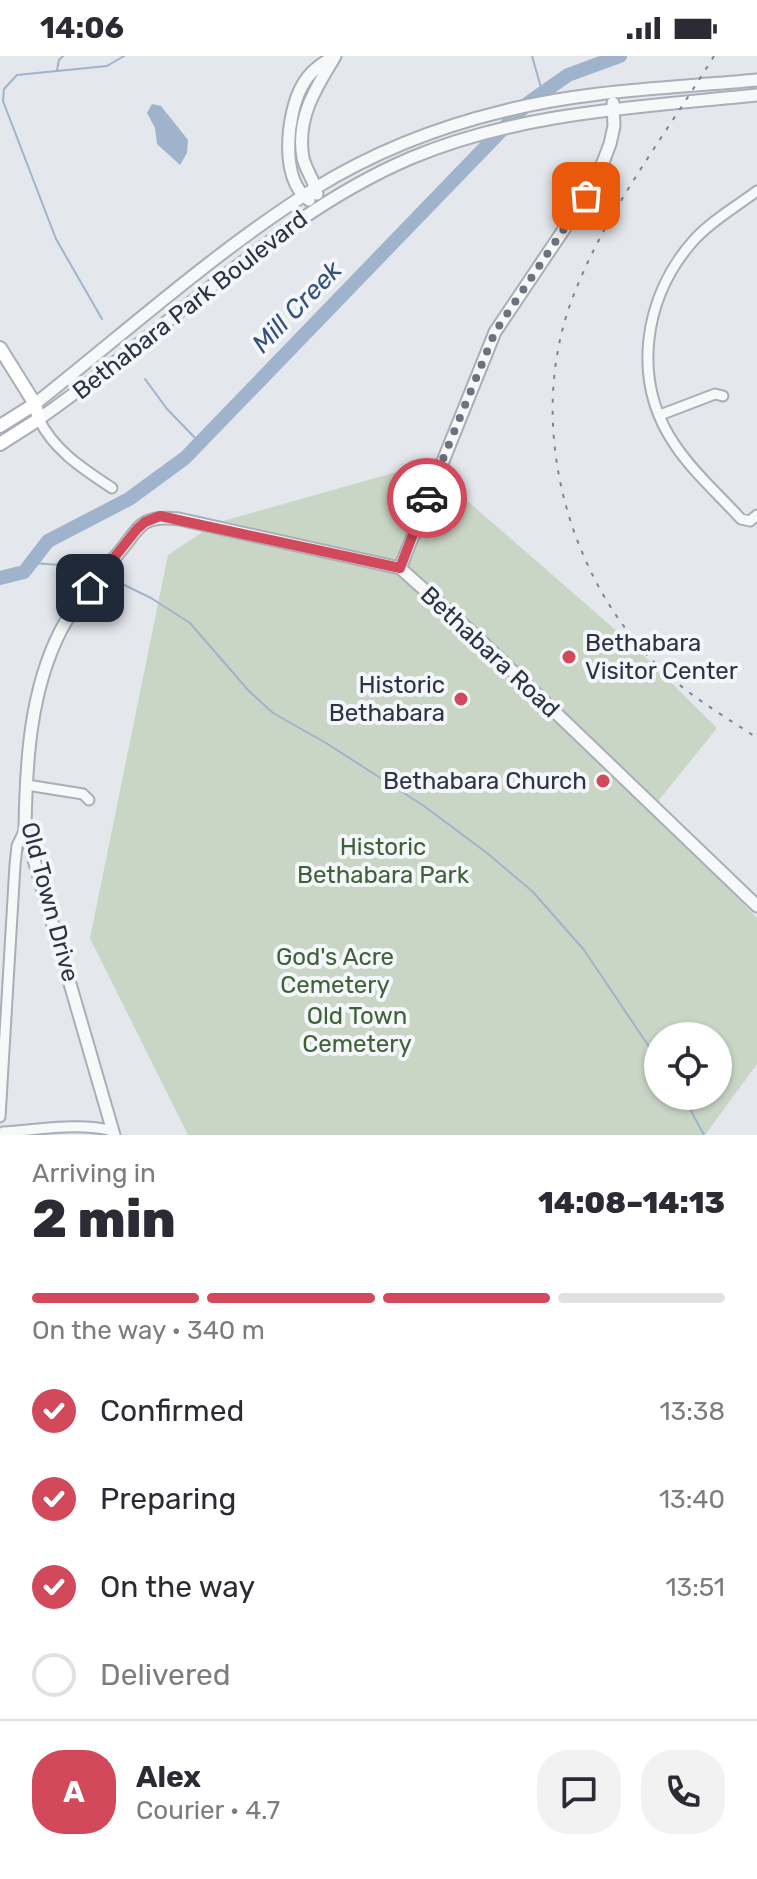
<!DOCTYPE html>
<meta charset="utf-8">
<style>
body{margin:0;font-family:Rubik,sans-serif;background:#f2f2f3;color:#2b2b33;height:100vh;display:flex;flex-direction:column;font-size:30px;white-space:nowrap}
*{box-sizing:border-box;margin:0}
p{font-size:26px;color:#7c7c81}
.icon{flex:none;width:44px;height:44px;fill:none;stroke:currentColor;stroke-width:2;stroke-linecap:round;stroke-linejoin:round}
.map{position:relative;height:1079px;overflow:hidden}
.panel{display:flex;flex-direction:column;background:#fff;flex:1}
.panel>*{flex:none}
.buttons{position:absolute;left:644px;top:966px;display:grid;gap:16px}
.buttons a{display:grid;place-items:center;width:88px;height:88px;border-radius:50%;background:#fff;box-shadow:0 2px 6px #0004;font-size:40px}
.pin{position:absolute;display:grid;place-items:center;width:68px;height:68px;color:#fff;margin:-34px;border-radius:16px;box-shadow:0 4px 12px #0006}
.courier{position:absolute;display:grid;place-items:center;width:80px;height:80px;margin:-40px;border:6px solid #d1495b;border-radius:50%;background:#fff;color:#222;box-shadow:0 2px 10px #0007}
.summary em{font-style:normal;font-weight:800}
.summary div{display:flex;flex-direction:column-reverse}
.summary{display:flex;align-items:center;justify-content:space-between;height:136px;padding:0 32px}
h1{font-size:52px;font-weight:800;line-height:60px}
.bar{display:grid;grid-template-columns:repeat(4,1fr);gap:12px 8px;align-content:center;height:96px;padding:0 32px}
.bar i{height:10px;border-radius:6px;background:#e1e1e2}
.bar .active{background:#d1495b}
.bar p{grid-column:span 4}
.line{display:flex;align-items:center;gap:20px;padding:0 32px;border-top:2px solid #e1e1e2}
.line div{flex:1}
.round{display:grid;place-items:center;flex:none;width:84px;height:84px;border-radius:32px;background:#f2f2f3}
ol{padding:0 32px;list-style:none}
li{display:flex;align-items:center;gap:24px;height:88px}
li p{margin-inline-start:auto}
li .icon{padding:8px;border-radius:50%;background:#d1495b;color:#fff;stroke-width:4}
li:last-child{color:#7c7c81}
li i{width:44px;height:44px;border:4px solid #e1e1e2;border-radius:50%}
.status{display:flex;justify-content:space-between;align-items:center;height:56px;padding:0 40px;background:#fff;direction:ltr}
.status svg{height:22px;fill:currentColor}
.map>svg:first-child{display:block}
.green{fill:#c9d6c5;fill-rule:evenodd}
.water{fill:#9fb4cc}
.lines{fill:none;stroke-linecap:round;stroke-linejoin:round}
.stream{stroke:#9fb4cc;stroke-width:2}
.river{stroke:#9fb4cc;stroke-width:14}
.minor-casing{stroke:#a9aeb7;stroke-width:13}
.tertiary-casing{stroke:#a9aeb7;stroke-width:15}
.secondary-casing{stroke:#a9aeb7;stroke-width:16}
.minor{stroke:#f7f8fa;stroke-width:9}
.tertiary{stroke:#f7f8fa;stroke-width:11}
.secondary{stroke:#fff;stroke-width:12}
.rail{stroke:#7d8696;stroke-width:2;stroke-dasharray:4 8;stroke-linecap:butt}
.done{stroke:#6c737f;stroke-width:8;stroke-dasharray:0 14.4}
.route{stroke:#d1495b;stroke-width:10}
.poi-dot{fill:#d1495b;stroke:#f4f6f9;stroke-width:3}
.labels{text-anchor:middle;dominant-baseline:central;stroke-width:8;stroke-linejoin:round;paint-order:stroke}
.street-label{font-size:24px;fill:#2b3445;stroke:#f4f6f9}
.poi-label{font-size:24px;fill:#2b3445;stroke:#f4f6f9;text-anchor:end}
.park-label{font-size:24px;fill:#3f6138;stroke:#f4f6f9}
.water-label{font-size:26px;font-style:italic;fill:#34527a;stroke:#f4f6f9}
</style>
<div class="status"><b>14:06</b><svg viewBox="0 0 49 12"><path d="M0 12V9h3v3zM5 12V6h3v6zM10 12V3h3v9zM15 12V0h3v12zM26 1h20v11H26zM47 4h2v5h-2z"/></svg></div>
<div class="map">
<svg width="757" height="1079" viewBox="0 0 757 1079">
<rect width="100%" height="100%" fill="#e4e7ec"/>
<path class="green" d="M 425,408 L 634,590 L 717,672 L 651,754 L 757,862 L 757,1008 L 705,1079 L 188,1079 L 90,882 L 168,499 L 216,467 ZM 658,980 L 718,980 L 718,1040 L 658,1040 Z"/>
<path class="water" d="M 152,48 L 161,50 L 188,84 L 187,97 L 180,109 L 157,88 L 155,72 L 147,57 Z"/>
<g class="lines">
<g class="stream">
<path d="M 532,0 L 542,35"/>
<path d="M 57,14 L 59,4 L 63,0"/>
<path d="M 102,263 L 56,183 L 3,45 L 4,33 L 17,19 L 107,10 L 124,0"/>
<path d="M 145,323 L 167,353 L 200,387"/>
<path d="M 33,507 L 87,511"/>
<path d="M 110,522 L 151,542 L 190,567 L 248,634 L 273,657 L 326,687 L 424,750 L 487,797 L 533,836 L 584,894 L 658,1004"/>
<path d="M 683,1040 L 704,1079"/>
</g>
<path class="river" d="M 0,522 L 24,516 L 48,485 L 129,443 L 185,402 L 528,47 L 568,19 L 620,0"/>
<defs>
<g id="minor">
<path d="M 757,135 C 737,150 711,165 694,184 C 643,241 631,325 675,389 C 693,416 719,439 741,463 L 750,465 L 757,459"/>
<path d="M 660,359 L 715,338 L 723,340"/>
<path d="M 39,363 C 53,394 85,414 112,432"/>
<path d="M 27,729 L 83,738 L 89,744"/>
<path d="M 0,1061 L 15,809 L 17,790 L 25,773"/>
<path d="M 0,1079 L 3,1076 C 38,1074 79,1066 113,1075"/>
</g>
<g id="tertiary">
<path d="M 317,138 C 315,125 306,115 303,102 C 296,63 315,33 334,2"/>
<path d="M 309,144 C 279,124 287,57 302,30 C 310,15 321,8 335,0"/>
<path d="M 35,348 C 126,276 216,195 314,133 C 372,97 438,71 504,55 C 586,34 673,32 757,24"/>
<path d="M 39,363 C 87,329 133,293 179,256 C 252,198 324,139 411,102 C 520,56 641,51 757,39"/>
<path d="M 400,512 L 495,276 L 595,127 L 610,88 L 614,70 L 613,47"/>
<path d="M 114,1079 L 25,773 C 26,706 30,634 61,574 C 75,548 96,522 116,500 C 140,473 138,458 179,463 L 400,512 L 477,581 L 757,850"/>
</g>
<g id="secondary">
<path d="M 0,292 L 35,348 L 39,363 L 0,388"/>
<path d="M 0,370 L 35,348"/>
</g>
</defs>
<use href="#minor" class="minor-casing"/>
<use href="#tertiary" class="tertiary-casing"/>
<use href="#secondary" class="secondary-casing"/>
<use href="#minor" class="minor"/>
<use href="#tertiary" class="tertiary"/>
<use href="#secondary" class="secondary"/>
<path class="rail" d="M 714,0 C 665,80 604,157 571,246 C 526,369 567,521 659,611 C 688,639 724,660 757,682"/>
</g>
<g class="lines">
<path class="done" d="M 427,442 L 495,276 L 586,140"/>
<path class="route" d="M 90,532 L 137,473 L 145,466 L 160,460 L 400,512 L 427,442"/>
</g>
<g class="poi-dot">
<circle cx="569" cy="601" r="8"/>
<circle cx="461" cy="643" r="8"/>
<circle cx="603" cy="725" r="8"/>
</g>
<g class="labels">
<g class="street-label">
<text transform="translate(190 249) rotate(-38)">Bethabara Park Boulevard</text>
<text transform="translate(490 596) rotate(43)">Bethabara Road</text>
<text transform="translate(50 846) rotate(75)">Old Town Drive</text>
</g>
<g class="poi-label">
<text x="585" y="587" text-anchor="start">Bethabara<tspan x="585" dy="28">Visitor Center</tspan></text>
<text x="445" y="629">Historic<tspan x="445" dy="28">Bethabara</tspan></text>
<text x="587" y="725">Bethabara Church</text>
</g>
<g class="park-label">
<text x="383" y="791">Historic<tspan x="383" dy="28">Bethabara Park</tspan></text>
<text x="335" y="901">God's Acre<tspan x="335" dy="28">Cemetery</tspan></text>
<text x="357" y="960">Old Town<tspan x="357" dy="28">Cemetery</tspan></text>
</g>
<g class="water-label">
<text transform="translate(297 251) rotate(-46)">Mill Creek</text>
</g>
</g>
</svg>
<div class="buttons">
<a><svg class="icon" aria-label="locate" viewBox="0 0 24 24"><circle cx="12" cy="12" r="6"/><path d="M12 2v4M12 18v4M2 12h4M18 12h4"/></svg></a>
</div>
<div class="pin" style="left:586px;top:140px;background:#ea580c"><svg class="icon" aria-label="bag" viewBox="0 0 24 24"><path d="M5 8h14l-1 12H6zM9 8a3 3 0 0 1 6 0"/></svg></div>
<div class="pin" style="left:90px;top:532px;background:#1f2937"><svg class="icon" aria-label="home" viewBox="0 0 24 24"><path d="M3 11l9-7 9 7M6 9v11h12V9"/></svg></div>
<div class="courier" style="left:427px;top:442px"><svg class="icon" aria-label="car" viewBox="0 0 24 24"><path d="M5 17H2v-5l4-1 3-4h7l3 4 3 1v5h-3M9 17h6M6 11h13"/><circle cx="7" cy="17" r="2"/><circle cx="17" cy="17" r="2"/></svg></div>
</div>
<section class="panel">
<div class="summary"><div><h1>2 min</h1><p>Arriving in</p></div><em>14:08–14:13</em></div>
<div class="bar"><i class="active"></i><i class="active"></i><i class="active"></i><i></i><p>On the way · 340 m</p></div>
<ol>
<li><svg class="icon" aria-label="check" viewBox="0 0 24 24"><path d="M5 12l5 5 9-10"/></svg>Confirmed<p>13:38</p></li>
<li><svg class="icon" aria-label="check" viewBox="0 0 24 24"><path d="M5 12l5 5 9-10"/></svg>Preparing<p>13:40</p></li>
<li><svg class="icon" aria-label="check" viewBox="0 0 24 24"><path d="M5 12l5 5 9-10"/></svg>On the way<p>13:51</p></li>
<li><i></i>Delivered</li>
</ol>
<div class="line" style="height:144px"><b class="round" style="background:#d1495b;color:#fff">A</b><div><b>Alex</b><p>Courier · 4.7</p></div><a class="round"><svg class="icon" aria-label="chat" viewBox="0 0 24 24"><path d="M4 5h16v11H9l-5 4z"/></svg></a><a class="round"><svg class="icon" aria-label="phone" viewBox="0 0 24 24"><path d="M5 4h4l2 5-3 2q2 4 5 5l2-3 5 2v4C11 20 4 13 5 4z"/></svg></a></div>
</section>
